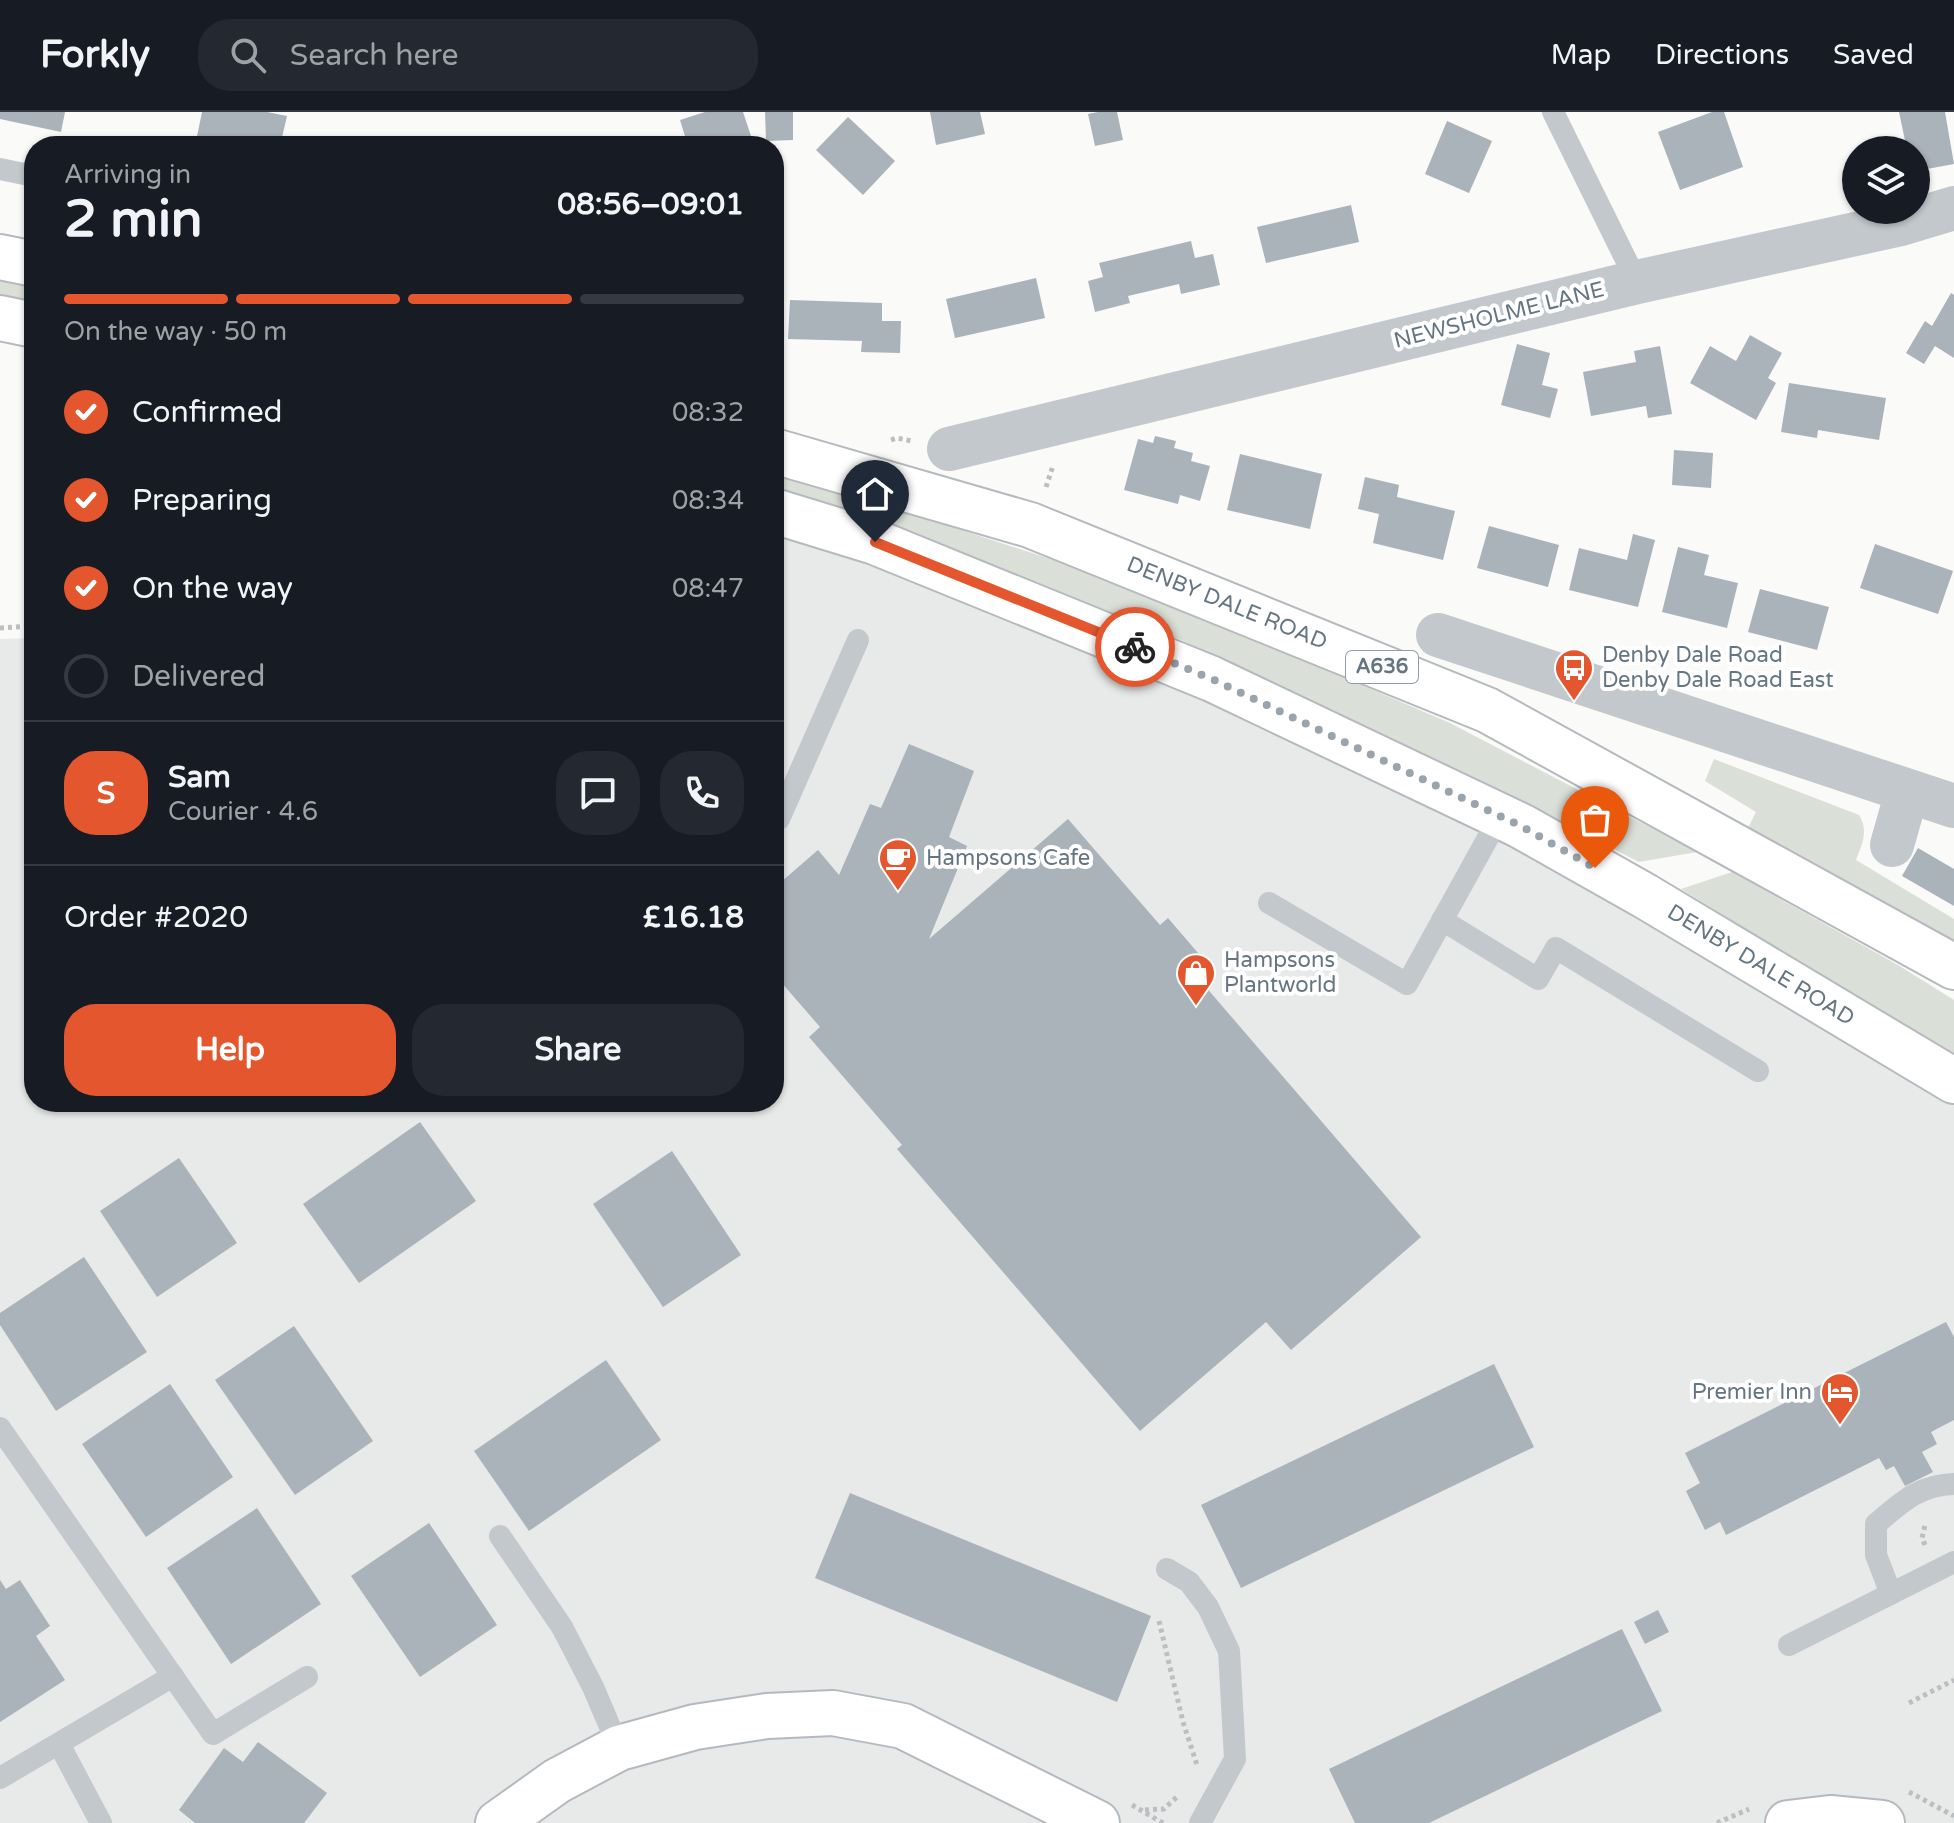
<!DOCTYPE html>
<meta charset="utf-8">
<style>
body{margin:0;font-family:"Varela Round",sans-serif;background:#242831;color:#f1f3f6;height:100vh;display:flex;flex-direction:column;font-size:30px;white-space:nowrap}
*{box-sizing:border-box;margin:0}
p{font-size:26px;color:#9ea1a6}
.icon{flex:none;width:44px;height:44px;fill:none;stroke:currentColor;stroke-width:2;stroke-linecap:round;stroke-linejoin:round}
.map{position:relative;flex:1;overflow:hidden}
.panel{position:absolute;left:24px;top:24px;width:760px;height:976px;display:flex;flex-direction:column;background:#171b24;border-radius:32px;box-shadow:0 2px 6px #0004}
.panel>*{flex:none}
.tools{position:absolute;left:1842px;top:24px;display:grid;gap:16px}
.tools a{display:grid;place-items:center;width:88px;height:88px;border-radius:50%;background:#171b24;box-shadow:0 2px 6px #0004;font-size:40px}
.pin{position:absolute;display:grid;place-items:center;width:68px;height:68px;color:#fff;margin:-82px -34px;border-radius:50% 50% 50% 0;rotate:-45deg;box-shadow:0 0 8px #0007}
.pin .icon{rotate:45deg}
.courier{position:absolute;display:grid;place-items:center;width:80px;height:80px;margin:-40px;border:6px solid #e4572e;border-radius:50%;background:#fff;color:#222;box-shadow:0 2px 10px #0007}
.summary em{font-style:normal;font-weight:700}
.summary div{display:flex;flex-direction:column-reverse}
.summary{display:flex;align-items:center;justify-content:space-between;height:136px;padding:0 40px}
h1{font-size:52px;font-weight:700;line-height:60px}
.bar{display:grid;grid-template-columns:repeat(4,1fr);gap:12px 8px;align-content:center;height:96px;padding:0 40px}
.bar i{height:10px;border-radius:6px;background:#363941}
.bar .selected{background:#e4572e}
.bar p{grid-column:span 4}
.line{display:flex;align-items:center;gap:20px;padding:0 40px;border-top:2px solid #363941}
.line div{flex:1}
.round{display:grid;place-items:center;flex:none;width:84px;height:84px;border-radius:32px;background:#242831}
ol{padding:0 40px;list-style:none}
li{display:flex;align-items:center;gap:24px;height:88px}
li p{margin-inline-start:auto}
li .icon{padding:8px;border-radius:50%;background:#e4572e;color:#fff;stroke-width:4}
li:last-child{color:#9ea1a6}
li i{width:44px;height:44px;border:4px solid #363941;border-radius:50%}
.primary-button{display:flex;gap:16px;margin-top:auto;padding:16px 40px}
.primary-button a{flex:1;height:92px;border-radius:32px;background:#e4572e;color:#fff;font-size:32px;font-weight:700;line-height:92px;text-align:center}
.primary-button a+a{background:#242831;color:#f1f3f6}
header{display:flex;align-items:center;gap:48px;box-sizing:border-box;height:112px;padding:0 40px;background:#171b24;border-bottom:2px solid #363941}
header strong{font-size:38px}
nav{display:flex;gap:44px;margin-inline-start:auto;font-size:28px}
.search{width:560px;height:72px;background:#242831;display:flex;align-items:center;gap:20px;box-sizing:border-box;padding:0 28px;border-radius:32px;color:#9ea1a6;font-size:30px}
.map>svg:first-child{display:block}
.built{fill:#e8e9e9}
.green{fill:#dadfd7}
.building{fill:#aab3b9}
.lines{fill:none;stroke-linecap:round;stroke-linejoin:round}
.secondary-casing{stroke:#b3babf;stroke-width:48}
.primary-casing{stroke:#b5babe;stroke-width:48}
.path{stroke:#bbbfc2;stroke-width:5;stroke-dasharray:4 4;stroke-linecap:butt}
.lane{stroke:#c3c8cc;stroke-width:22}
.street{stroke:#c3c8cc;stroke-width:44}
.secondary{stroke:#fff;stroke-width:44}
.primary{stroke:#fff;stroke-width:44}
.done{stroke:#99a4ac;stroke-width:8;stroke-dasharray:0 14.4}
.route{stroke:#e4572e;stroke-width:10}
.labels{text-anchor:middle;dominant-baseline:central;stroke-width:8;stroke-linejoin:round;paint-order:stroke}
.shield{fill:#fff;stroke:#939fa8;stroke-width:2}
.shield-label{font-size:20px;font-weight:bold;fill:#657683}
.street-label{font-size:22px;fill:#657683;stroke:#fff}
.poi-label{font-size:22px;fill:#657683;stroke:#fff;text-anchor:start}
</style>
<header>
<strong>Forkly</strong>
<div class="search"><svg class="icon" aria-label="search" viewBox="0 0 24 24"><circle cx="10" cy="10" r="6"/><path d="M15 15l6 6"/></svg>Search here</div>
<nav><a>Map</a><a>Directions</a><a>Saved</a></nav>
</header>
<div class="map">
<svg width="1954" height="1711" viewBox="0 0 1954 1711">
<rect width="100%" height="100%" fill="#fafaf8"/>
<path class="built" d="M 774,412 L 1212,567 L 1954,969 L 1954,1711 L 0,1711 L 0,527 L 34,526 L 34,990 L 774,990 Z"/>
<g class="green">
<path d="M 0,169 L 34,176 L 34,191 L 0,185 Z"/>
<path d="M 774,357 L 1121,470 L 1450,611 L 1697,740 L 1639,750 L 1503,681 L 1181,528 L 859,403 L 774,377 Z"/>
<path d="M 1714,647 L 1859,703 C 1869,719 1862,732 1856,748 L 1954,807 L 1954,840 L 1747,718 L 1756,700 L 1705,669 Z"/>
<path d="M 1732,760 L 1898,853 L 1954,888 L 1954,945 L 1681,777 Z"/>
</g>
<g class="building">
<path d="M 0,0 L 65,0 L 61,20 L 0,7 Z"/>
<path d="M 202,0 L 267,0 L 287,4 L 280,34 L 195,34 Z"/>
<path d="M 705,0 L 743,0 L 752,27 L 730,34 L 688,34 L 680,8 Z"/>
<path d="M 765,0 L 793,0 L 793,28 L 766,29 Z"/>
<path d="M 930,0 L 980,0 L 985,22 L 936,33 Z"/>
<path d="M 1098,0 L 1117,0 L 1123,28 L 1095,34 L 1088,2 Z"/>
<path d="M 1712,0 L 1724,0 L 1743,55 L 1680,78 L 1658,20 Z"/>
<path d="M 1899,0 L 1945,0 L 1954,52 L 1916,59 L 1916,38 L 1907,38 Z"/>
<path d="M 848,5 L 895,49 L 863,83 L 816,38 Z"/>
<path d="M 1447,9 L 1492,29 L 1469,81 L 1425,62 Z"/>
<path d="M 1351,93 L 1359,130 L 1266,151 L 1257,115 Z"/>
<path d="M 1191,129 L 1195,146 L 1213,142 L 1220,173 L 1181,182 L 1179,172 L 1128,184 L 1130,191 L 1095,200 L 1088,169 L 1103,165 L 1099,151 Z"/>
<path d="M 1036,166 L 1045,206 L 955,226 L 946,187 Z"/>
<path d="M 1951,181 L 1954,183 L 1954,246 L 1935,234 L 1924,252 L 1906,241 L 1925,209 L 1932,214 Z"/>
<path d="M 790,188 L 882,191 L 882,209 L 901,209 L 900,241 L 861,240 L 862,229 L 788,227 Z"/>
<path d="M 1750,223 L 1782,241 L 1768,266 L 1776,271 L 1756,308 L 1690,271 L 1710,234 L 1736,249 Z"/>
<path d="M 1517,232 L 1550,241 L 1542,273 L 1558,277 L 1550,306 L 1501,293 Z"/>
<path d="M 1660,234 L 1672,302 L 1648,306 L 1646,294 L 1591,304 L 1583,260 L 1636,250 L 1634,239 Z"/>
<path d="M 1789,271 L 1886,286 L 1879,328 L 1818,318 L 1817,326 L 1781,320 Z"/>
<path d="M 1155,324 L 1176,329 L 1174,336 L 1193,341 L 1191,349 L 1210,354 L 1200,389 L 1180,383 L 1178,392 L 1124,378 L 1138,327 L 1153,331 Z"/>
<path d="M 1674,338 L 1713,341 L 1711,376 L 1672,373 Z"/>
<path d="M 1240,342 L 1322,362 L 1310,417 L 1227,398 Z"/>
<path d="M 1365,365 L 1399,373 L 1397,385 L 1455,399 L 1443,448 L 1373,431 L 1379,402 L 1358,397 Z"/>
<path d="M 1489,414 L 1559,433 L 1548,475 L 1477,456 Z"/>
<path d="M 1633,422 L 1655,428 L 1638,495 L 1569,478 L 1579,436 L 1627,448 Z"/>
<path d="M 1875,432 L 1953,459 L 1938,502 L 1860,476 Z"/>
<path d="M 1678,435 L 1709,443 L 1704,463 L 1738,471 L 1727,516 L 1662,500 Z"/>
<path d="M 1760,477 L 1829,495 L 1817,538 L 1748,520 Z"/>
<path d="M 909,632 L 974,659 L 949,725 L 967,734 L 929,827 L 1068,707 L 1160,813 L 1168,806 L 1204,848 L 1192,859 L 1421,1125 L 1291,1238 L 1266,1210 L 1140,1319 L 897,1037 L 902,1033 L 809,925 L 820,915 L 774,862 L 774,776 L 818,738 L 839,763 L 870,692 L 881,696 Z"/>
<path d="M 1918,736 L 1954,757 L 1954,794 L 1902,764 Z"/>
<path d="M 420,1010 L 476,1089 L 359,1171 L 303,1092 Z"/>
<path d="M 672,1039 L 741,1143 L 663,1195 L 593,1092 Z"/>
<path d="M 179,1046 L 237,1131 L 157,1185 L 100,1099 Z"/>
<path d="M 84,1145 L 147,1240 L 56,1299 L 0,1213 L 0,1201 Z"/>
<path d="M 1946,1210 L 1954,1225 L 1954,1308 L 1931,1320 L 1937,1332 L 1922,1340 L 1933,1360 L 1905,1374 L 1894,1354 L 1886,1358 L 1879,1346 L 1726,1423 L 1720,1410 L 1705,1418 L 1686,1379 L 1700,1371 L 1685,1341 Z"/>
<path d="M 294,1214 L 373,1329 L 295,1383 L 215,1268 Z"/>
<path d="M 606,1248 L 661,1328 L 529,1419 L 474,1339 Z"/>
<path d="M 1494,1252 L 1534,1335 L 1241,1476 L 1201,1393 Z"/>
<path d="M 170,1272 L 233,1365 L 146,1425 L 82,1332 Z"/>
<path d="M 850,1381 L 1151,1504 L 1117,1590 L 815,1466 Z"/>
<path d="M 257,1396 L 321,1492 L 231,1552 L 167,1456 Z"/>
<path d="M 429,1411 L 497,1513 L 420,1565 L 351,1464 Z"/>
<path d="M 0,1468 L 6,1477 L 20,1468 L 50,1514 L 36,1524 L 65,1568 L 0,1610 Z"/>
<path d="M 1658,1498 L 1669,1520 L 1645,1532 L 1634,1510 Z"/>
<path d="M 1622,1517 L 1662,1599 L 1429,1711 L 1355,1711 L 1329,1657 Z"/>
<path d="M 258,1630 L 327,1681 L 304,1711 L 195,1711 L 179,1698 L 224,1636 L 243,1650 Z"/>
</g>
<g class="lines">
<defs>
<g id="secondary">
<path d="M 498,1711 L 557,1669 L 619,1636 L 695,1615 L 767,1604 L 833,1601 L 903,1614 L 1097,1711"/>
<path d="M 1788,1711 L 1830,1706 L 1882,1711"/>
</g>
<g id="primary">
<path d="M 0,145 L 34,152"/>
<path d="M 0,206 L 34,213"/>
<path d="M 774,339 L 1030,413 L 1487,598 L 1954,855"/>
<path d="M 774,399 L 875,430 L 1212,567 L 1521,714 L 1645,784 L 1954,969"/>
</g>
</defs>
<use href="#secondary" class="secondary-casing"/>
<use href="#primary" class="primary-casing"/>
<g class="path">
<path d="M 891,328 L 897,326 L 912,329"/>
<path d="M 1046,375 L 1053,354"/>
<path d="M 0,516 L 34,514"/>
<path d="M 1925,1433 L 1922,1426 L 1925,1413"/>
<path d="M 1159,1509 L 1183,1610 L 1197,1653"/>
<path d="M 1909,1591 L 1954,1568"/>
<path d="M 1909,1680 L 1954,1704"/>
<path d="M 1132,1693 L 1163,1711"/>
<path d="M 1145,1698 L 1164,1697 L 1178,1684"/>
<path d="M 1717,1711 L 1749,1697"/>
</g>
<g class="lane">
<path d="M 1553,0 L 1637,170"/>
<path d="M 0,57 L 34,64"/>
<path d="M 774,705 L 779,707 L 858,528"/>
<path d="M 1269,791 L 1407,872 L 1500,704"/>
<path d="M 1442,808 L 1538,867 L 1556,836 L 1758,959"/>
<path d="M 0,1316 L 213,1622 L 307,1565"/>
<path d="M 500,1424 L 562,1515 L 593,1575 L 619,1636"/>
<path d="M 1167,1457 L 1189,1470 L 1208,1495 L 1229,1539 L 1235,1647 L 1200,1711"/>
<path d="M 1891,1482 L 1876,1443 L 1876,1412 C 1902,1390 1919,1373 1954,1372"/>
<path d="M 1789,1533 L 1954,1450"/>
<path d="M 59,1632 L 101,1711"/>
<path d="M 0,1666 L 173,1564"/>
</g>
<g class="street">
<path d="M 949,337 L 1637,170 L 1901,112 L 1954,96"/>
<path d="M 1438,523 L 1954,694"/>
<path d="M 1892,733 L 1907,680"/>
</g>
<use href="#secondary" class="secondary"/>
<use href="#primary" class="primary"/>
</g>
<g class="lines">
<path class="done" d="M 1135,535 L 1212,567 L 1521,714 L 1595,756"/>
<path class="route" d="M 875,430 L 1135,535"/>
</g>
<defs>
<symbol id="bus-pin" viewBox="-11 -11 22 30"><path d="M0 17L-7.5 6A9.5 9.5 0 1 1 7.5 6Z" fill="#e4572e" stroke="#fff"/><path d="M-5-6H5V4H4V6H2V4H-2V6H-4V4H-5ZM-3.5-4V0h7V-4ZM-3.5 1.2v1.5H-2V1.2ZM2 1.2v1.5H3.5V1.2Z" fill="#fff"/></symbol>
<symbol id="cafe-pin" viewBox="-11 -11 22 30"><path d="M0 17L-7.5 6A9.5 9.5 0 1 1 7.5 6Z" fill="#e4572e" stroke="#fff"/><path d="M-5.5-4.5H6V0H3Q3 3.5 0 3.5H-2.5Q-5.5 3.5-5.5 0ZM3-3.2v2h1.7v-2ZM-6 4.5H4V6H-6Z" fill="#fff"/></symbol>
<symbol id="shop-pin" viewBox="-11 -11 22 30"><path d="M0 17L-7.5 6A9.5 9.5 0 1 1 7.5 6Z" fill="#e4572e" stroke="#fff"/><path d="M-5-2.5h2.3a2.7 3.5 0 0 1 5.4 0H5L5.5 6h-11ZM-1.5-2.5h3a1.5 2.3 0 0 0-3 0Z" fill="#fff"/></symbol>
<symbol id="hotel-pin" viewBox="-11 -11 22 30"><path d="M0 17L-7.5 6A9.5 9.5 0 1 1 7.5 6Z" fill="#e4572e" stroke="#fff"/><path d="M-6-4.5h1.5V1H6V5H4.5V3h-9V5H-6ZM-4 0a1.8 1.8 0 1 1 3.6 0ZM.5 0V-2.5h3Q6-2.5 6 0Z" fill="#fff"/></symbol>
</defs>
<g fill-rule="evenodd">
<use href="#bus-pin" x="1552" y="534" width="44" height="60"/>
<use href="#cafe-pin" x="876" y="724" width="44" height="60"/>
<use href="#shop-pin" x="1174" y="839" width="44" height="60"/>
<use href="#hotel-pin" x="1818" y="1258" width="44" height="60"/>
</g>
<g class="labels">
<rect class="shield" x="1346" y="539" width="72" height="32" rx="6"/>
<g class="shield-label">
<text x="1382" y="555">A636</text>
</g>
<g class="street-label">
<text transform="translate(1499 203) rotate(-14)">NEWSHOLME LANE</text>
<text transform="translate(1227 491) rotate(22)">DENBY DALE ROAD</text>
<text transform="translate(1761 853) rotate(31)">DENBY DALE ROAD</text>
</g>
<g class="poi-label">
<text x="1602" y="543">Denby Dale Road<tspan x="1602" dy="25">Denby Dale Road East</tspan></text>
<text x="926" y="746">Hampsons Cafe</text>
<text x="1224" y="848">Hampsons<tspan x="1224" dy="25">Plantworld</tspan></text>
<text x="1812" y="1280" text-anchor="end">Premier Inn</text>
</g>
</g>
</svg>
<div class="tools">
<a><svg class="icon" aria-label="layers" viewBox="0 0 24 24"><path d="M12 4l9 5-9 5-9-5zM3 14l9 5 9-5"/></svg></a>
</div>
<div class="pin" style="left:1595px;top:756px;background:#ea580c"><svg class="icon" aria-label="bag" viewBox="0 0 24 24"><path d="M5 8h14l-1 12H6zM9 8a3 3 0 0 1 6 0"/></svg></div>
<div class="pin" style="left:875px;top:430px;background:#1f2937"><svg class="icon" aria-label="home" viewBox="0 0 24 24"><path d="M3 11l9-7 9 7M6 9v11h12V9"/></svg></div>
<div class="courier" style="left:1135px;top:535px"><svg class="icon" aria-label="bike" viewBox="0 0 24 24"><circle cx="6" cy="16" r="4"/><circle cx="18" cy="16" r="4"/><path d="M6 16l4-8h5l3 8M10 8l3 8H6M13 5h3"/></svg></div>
<section class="panel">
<div class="summary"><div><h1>2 min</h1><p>Arriving in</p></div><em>08:56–09:01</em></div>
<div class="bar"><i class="selected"></i><i class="selected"></i><i class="selected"></i><i></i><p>On the way · 50 m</p></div>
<ol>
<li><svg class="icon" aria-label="check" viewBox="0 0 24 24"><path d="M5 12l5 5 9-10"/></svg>Confirmed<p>08:32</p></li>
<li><svg class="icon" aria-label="check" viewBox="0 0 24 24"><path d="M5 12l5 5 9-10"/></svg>Preparing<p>08:34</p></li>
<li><svg class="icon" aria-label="check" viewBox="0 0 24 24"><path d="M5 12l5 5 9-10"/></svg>On the way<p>08:47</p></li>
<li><i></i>Delivered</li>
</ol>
<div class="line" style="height:144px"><b class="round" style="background:#e4572e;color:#fff">S</b><div><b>Sam</b><p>Courier · 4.6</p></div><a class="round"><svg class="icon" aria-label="chat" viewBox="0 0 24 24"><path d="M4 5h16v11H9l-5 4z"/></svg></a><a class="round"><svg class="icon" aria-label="phone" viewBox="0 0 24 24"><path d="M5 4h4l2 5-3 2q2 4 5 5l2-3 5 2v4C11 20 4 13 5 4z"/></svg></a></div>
<div class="line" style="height:104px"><div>Order #2020</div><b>£16.18</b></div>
<div class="primary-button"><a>Help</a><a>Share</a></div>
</section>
</div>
